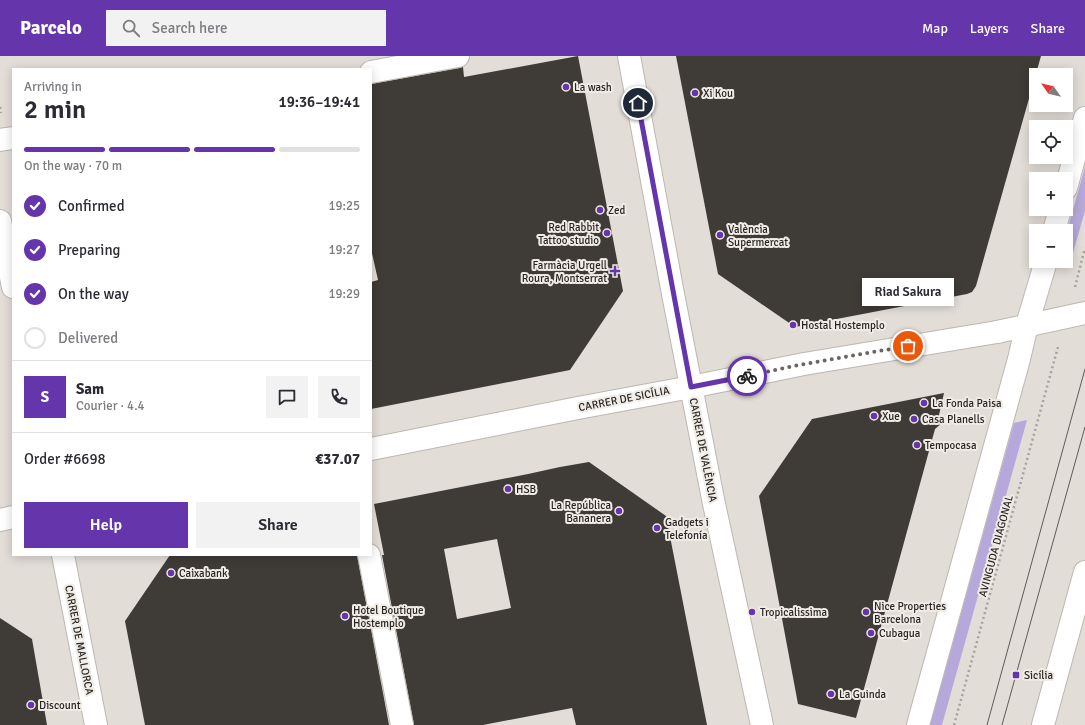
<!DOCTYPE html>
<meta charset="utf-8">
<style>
body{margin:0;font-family:Signika,sans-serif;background:#f2f2f3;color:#2b2b33;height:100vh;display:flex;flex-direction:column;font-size:15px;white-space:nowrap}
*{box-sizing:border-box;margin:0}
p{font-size:13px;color:#7c7c81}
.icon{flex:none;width:22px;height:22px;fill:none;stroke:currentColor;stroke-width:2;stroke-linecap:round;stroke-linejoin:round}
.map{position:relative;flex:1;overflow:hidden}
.drawer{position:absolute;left:12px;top:12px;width:360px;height:488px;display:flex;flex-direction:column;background:#fff;border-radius:0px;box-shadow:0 2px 10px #0003}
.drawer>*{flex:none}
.needle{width:26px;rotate:304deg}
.fabs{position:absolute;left:1029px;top:12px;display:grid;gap:8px}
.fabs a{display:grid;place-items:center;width:44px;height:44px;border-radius:0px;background:#fff;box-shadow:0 2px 10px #0003;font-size:20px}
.pin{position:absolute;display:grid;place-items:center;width:34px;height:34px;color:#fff;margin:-17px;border:2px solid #fff;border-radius:50%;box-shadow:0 1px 4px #0007}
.courier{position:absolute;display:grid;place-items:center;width:40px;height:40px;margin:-20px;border:3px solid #6535ac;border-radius:50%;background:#fff;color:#222;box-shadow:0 1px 5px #0007}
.bubble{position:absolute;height:28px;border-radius:0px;background:#fff;box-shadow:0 2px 10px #0003;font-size:13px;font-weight:600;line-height:28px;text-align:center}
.head em{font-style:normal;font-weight:600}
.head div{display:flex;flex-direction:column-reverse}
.head{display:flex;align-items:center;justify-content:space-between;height:68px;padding:0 12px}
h1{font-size:26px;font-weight:600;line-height:30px}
.bar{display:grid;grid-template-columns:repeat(4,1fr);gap:6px 4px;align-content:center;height:48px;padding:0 12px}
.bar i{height:5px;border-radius:3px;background:#e1e1e2}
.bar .on{background:#6535ac}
.bar p{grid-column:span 4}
.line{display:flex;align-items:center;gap:10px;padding:0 12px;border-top:1px solid #e1e1e2}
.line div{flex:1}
.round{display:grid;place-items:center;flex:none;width:42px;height:42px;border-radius:0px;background:#f2f2f3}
ol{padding:0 12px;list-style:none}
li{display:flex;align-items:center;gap:12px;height:44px}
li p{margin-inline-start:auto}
li .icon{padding:4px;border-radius:50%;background:#6535ac;color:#fff;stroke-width:4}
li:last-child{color:#7c7c81}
li i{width:22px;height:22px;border:2px solid #e1e1e2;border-radius:50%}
.action{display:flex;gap:8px;margin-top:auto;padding:8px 12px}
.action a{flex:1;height:46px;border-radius:0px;background:#6535ac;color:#fff;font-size:16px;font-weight:600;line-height:46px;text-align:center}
.action a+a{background:#f2f2f3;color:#2b2b33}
header{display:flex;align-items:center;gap:24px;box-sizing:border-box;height:56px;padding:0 20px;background:#6535ac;color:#fff}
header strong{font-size:19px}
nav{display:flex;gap:22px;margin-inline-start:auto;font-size:14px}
.search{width:280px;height:36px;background:#f2f2f3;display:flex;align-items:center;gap:10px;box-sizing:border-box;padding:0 14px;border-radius:0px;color:#7c7c81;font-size:15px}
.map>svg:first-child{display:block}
.green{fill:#b6a8da}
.building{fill:#3f3b37;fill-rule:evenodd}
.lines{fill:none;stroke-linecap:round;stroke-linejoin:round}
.minor-casing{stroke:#bcb7b1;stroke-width:24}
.tertiary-casing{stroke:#bcb7b1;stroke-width:24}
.secondary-casing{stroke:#bcb7b1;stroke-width:24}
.path{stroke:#a6a19d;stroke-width:2.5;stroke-dasharray:2 3;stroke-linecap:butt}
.minor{stroke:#fff;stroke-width:22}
.tertiary{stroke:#fff;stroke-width:22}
.secondary{stroke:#fff;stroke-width:22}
.tram{stroke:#5e5b58;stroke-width:1}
.done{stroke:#696663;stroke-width:4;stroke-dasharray:0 7.2}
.route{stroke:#6535ac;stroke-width:5}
.poi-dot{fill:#6535ac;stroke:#f0ebe5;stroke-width:1.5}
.labels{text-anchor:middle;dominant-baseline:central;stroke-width:4;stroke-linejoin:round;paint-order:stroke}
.poi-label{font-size:11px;fill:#282624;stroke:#f0ebe5;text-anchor:start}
.street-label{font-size:11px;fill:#282624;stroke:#f0ebe5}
</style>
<header>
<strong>Parcelo</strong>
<div class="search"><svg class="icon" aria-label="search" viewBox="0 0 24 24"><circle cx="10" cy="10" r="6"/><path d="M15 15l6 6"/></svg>Search here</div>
<nav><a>Map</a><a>Layers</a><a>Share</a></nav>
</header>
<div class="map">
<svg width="1085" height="669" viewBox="0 0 1085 669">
<rect width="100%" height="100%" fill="#e3ddd8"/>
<g class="green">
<path d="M 1085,111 L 1085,155 L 1069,211 L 1057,212 L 1059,205 L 1066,205 L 1066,179 Z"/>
<path d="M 1027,364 L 942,669 L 930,669 L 1014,367 Z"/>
</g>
<g class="building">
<path d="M 578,0 L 623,235 L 570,314 L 371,353 L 371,226 L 378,224 L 371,193 L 371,28 L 460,12 L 463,11 L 464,21 Z"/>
<path d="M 676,0 L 1041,0 L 976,230 L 972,236 L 967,238 L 795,271 L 718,218 Z"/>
<path d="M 944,337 L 939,359 L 942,367 L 935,373 L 856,662 L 798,648 L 759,440 L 812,363 Z"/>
<path d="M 589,406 L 666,460 L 707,669 L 576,669 L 572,652 L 483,669 L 414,669 L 382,499 L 384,499 L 374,448 L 528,418 L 560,411 ZM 497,483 L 511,552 L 457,563 L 444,493 Z"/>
<path d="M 170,499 L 357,499 L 389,669 L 145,669 L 125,565 Z"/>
<path d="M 0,562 L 32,583 L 47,669 L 0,669 Z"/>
</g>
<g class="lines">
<defs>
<g id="minor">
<path d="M 371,16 L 458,0"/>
<path d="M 0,84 L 13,82"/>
<path d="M 371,393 L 578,352 L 691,331 L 804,308 L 997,276"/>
<path d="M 0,464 L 13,461"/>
<path d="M 369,499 L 402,669"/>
<path d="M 1043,669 L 1085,516"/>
</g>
<g id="tertiary">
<path d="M 1066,132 L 1085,62"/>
<path d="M 1054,175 L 1060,153"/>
<path d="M 997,276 L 1085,257"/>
<path d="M 918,669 L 1019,303 L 1027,269 L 1046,205"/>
</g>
<g id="secondary">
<path d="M 629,0 L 673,238 L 714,448 L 762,669"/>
<path d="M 0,165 L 13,231"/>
<path d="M 63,499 L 96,669"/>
</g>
</defs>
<use href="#minor" class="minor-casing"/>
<use href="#tertiary" class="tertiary-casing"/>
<use href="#secondary" class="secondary-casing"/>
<g class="path">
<path d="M 0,51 L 1,57"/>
<path d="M 1075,231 L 1085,192"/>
<path d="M 954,669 L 1058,291"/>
</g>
<use href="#minor" class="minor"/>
<use href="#tertiary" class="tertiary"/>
<use href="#secondary" class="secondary"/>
<g class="tram">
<path d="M 987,669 L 1085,313"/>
<path d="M 1002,669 L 1085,371"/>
</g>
</g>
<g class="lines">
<path class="done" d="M 747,320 L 804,308 L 908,290"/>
<path class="route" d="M 638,47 L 691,331 L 747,320"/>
</g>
<g class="poi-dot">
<circle cx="566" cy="31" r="4"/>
<circle cx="695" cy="37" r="4"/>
<circle cx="600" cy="154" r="4"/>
<circle cx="607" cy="177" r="4"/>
<circle cx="720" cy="179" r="4"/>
<path d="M613 209h4v4h4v4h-4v4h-4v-4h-4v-4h4z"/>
<circle cx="793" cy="269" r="4"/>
<circle cx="924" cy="347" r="4"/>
<circle cx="874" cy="360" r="4"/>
<circle cx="914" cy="363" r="4"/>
<circle cx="917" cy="389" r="4"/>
<circle cx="508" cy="433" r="4"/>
<circle cx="619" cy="455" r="4"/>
<circle cx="657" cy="472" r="4"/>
<circle cx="171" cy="517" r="4"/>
<circle cx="752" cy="556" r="4"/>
<circle cx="866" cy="556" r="4"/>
<circle cx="345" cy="560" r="4"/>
<circle cx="871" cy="577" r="4"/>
<rect x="1012" y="615" width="8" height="8" rx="2"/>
<circle cx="831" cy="638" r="4"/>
<circle cx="31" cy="649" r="4"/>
</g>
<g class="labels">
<g class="poi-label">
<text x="574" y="31">La wash</text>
<text x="703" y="37">Xi Kou</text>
<text x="608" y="154">Zed</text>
<text x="599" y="171" text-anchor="end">Red Rabbit<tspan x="599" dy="13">Tattoo studio</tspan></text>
<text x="728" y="173">València<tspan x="728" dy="13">Supermercat</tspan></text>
<text x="607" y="209" text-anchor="end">Farmàcia Urgell<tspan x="607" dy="13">Roura, Montserrat</tspan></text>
<text x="801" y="269">Hostal Hostemplo</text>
<text x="932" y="347">La Fonda Paisa</text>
<text x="882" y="360">Xue</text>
<text x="922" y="363">Casa Planells</text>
<text x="925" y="389">Tempocasa</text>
<text x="516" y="433">HSB</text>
<text x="611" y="449" text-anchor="end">La República<tspan x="611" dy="13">Bananera</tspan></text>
<text x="665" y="466">Gadgets i<tspan x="665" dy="13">Telefonía</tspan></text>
<text x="179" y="517">Caixabank</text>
<text x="874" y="550">Nice Properties<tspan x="874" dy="13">Barcelona</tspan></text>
<text x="353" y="554">Hotel Boutique<tspan x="353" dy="13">Hostemplo</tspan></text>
<text x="760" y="556">Tropicalissima</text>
<text x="879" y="577">Cubagua</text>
<text x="1024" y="619">Sicília</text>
<text x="839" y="638">La Guinda</text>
<text x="39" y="649">Discount</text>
</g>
<g class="street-label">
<text transform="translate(624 343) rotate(-11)">CARRER DE SICÍLIA</text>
<text transform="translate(703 394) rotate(79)">CARRER DE VALÈNCIA</text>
<text transform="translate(996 490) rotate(-75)">AVINGUDA DIAGONAL</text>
<text transform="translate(79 584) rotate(79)">CARRER DE MALLORCA</text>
</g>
</g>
</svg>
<div class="fabs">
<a><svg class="needle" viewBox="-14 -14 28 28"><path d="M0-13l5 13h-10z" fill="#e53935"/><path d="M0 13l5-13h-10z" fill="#7c7c81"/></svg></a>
<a><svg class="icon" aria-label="locate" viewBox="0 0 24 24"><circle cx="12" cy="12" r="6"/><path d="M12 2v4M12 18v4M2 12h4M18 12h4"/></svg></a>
<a>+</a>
<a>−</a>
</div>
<div class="pin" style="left:908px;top:290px;background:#ea580c"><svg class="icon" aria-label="bag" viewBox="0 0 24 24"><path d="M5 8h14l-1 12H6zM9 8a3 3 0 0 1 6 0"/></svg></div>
<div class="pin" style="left:638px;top:47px;background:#1f2937"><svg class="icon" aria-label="home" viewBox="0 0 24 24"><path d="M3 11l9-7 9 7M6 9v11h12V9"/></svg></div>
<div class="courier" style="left:747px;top:320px"><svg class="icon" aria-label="bike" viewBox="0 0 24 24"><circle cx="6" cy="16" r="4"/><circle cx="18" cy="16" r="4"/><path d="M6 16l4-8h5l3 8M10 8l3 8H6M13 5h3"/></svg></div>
<div class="bubble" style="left:862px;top:222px;width:92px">Riad Sakura</div>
<section class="drawer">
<div class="head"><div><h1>2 min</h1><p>Arriving in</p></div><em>19:36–19:41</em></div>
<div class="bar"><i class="on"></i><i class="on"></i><i class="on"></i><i></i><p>On the way · 70 m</p></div>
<ol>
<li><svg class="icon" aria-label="check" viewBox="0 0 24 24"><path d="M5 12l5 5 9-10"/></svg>Confirmed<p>19:25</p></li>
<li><svg class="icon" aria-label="check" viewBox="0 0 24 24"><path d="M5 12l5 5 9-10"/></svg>Preparing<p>19:27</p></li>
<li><svg class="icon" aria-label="check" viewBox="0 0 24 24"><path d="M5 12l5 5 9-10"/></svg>On the way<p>19:29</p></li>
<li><i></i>Delivered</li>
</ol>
<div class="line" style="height:72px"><b class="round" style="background:#6535ac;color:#fff">S</b><div><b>Sam</b><p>Courier · 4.4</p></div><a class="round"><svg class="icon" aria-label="chat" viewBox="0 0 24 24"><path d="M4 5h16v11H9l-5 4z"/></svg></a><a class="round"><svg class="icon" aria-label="phone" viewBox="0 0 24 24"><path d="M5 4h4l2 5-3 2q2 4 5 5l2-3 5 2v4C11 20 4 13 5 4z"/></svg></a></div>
<div class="line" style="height:52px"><div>Order #6698</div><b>€37.07</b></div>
<div class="action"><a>Help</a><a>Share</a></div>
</section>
</div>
